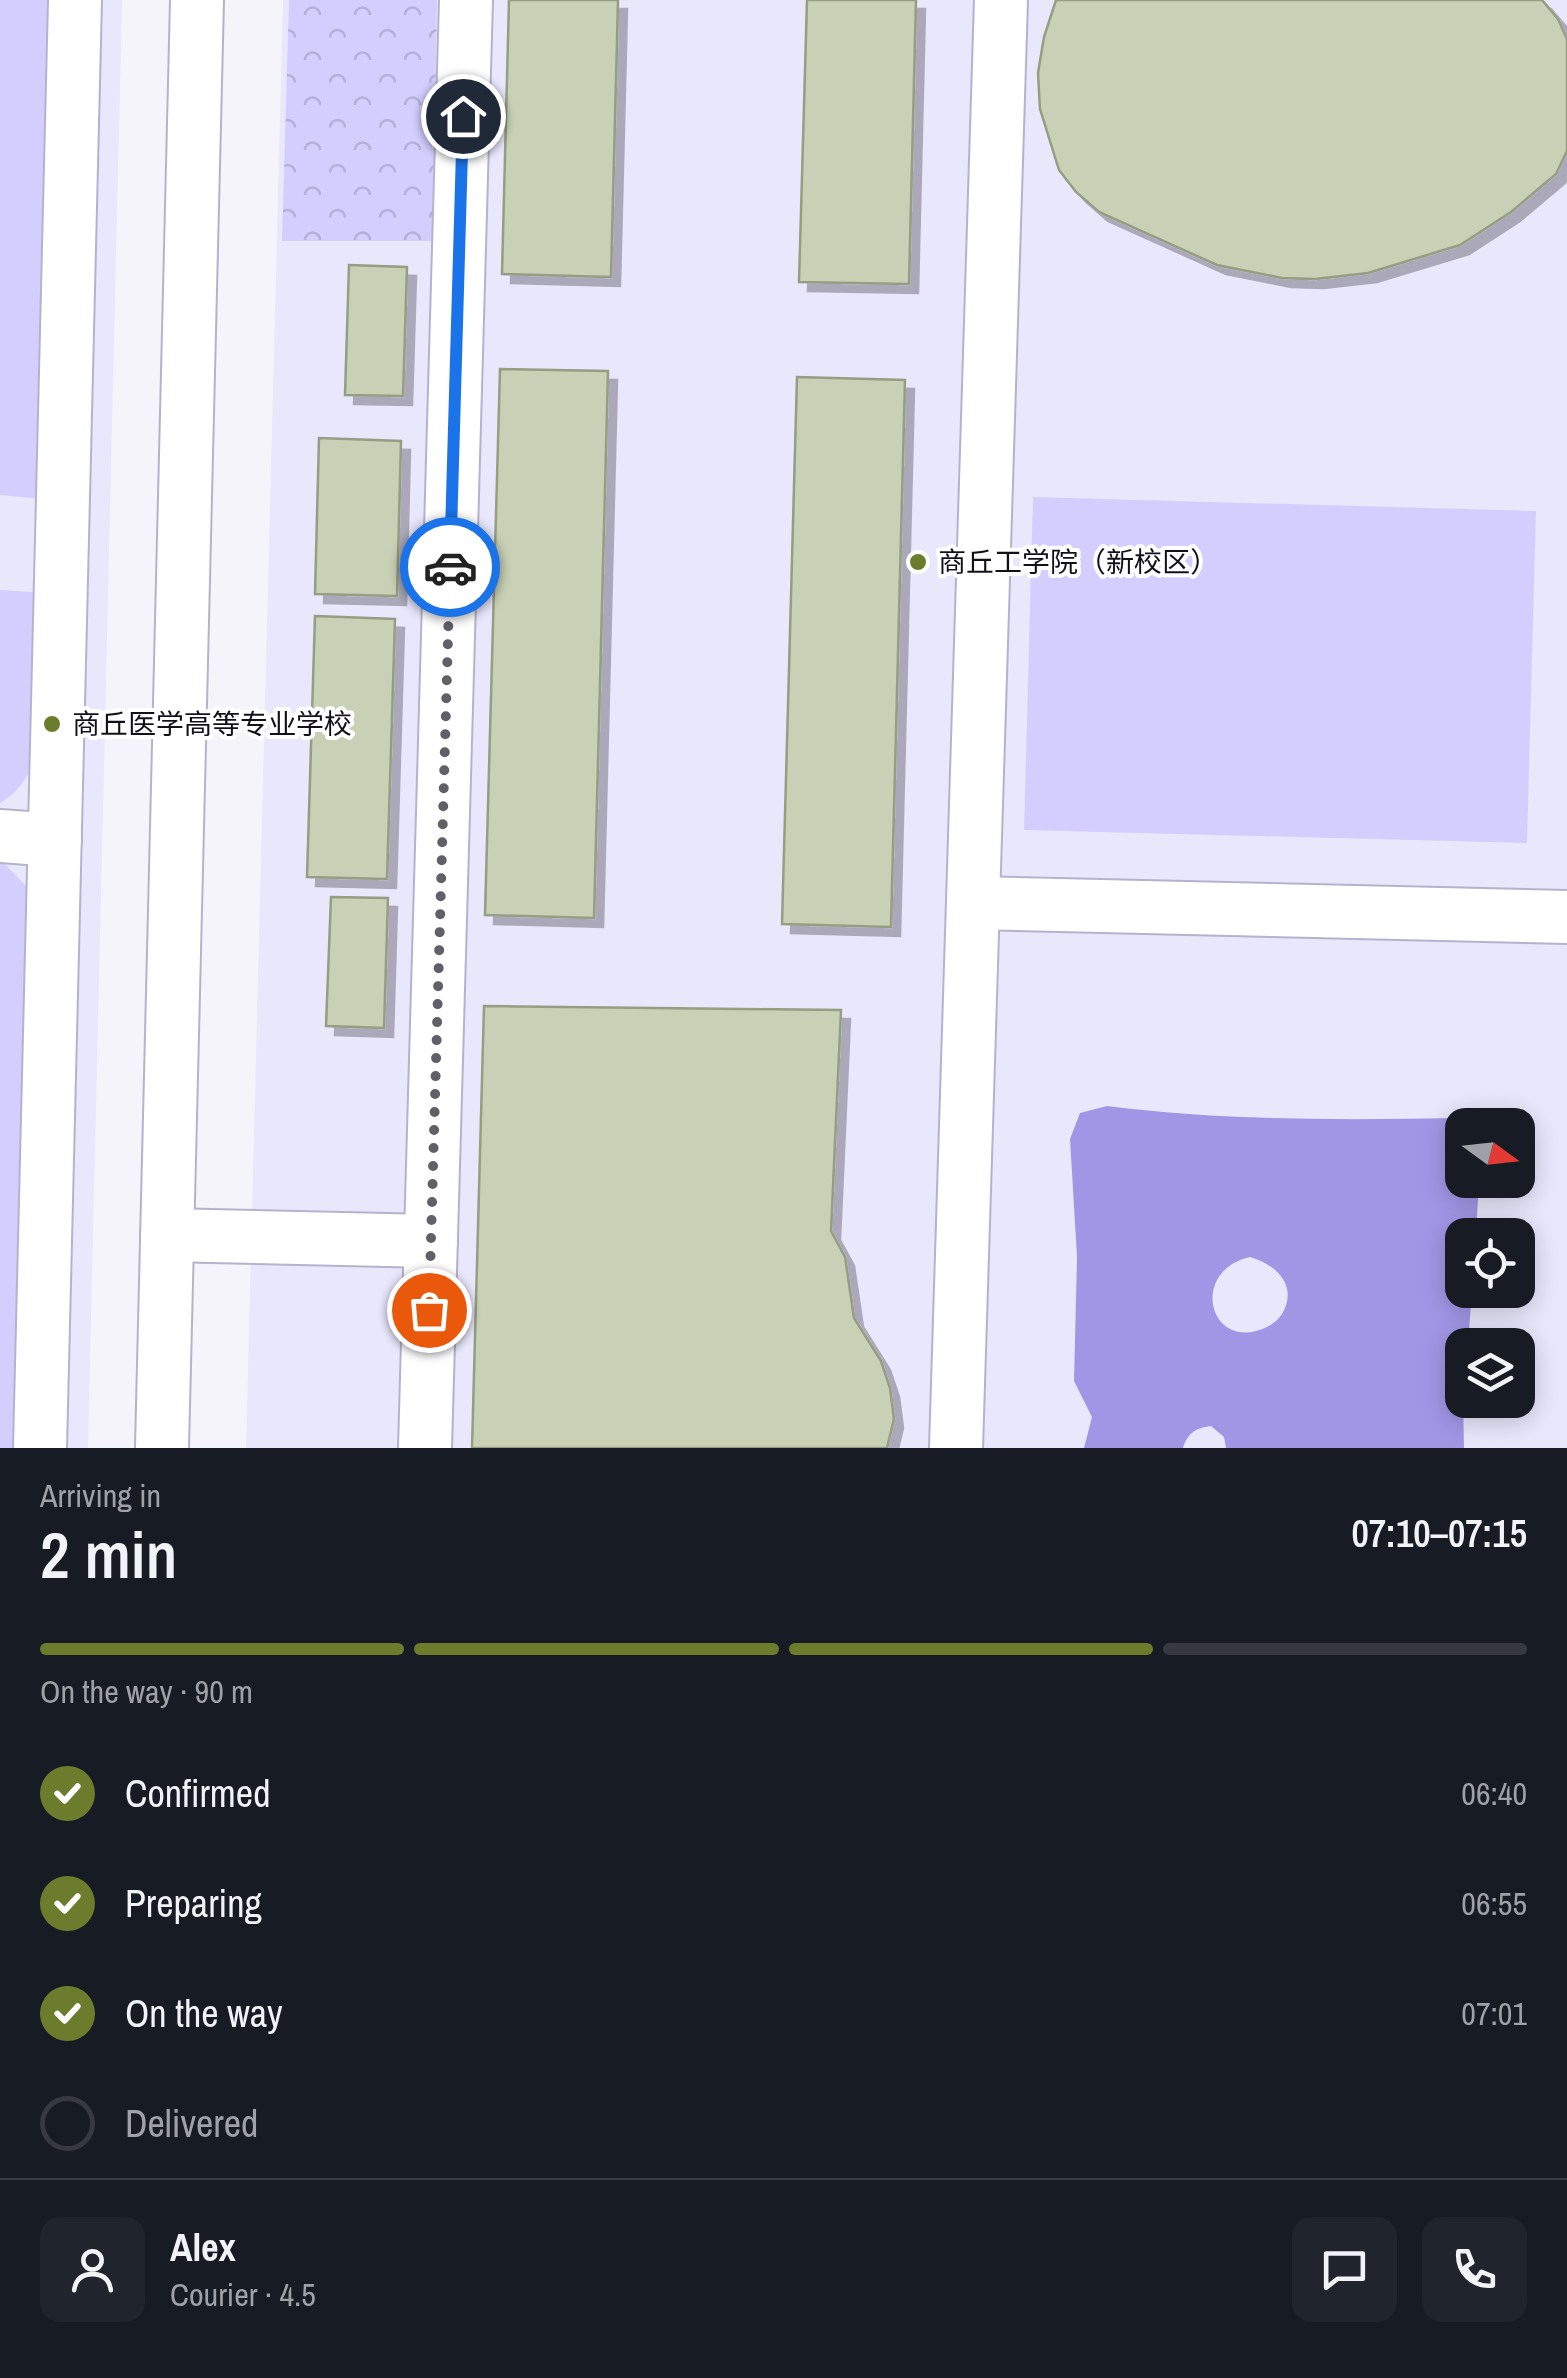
<!DOCTYPE html>
<meta charset="utf-8">
<style>
body{margin:0;font-family:"Archivo Narrow","Noto Sans SC",sans-serif;background:#20242c;color:#f1f3f6;height:100vh;display:flex;flex-direction:column;font-size:38px;white-space:nowrap}
*{box-sizing:border-box;margin:0}
p{font-size:32px;color:#9ea1a6}
.icon{flex:none;width:55px;height:55px;fill:none;stroke:currentColor;stroke-width:2;stroke-linecap:round;stroke-linejoin:round}
.map{position:relative;height:1448px;overflow:hidden}
.details{display:flex;flex-direction:column;background:#171b24;flex:1}
.details>*{flex:none}
.needle{width:65px;rotate:105deg}
.controls{position:absolute;left:1445px;top:1108px;display:grid;gap:20px}
.controls a{display:grid;place-items:center;width:90px;height:90px;border-radius:20px;background:#171b24;box-shadow:0 5px 25px #0003;font-size:50px}
.pin{position:absolute;display:grid;place-items:center;width:85px;height:85px;color:#fff;margin:-42px;border:5px solid #fff;border-radius:50%;box-shadow:0 2px 10px #0007}
.courier{position:absolute;display:grid;place-items:center;width:100px;height:100px;margin:-50px;border:8px solid #1a73e8;border-radius:50%;background:#fff;color:#222;box-shadow:0 2px 12px #0007}
.summary em{font-style:normal;font-weight:600}
.summary div{display:flex;flex-direction:column-reverse}
.summary{display:flex;align-items:center;justify-content:space-between;height:170px;padding:0 40px}
h1{font-size:65px;font-weight:600;line-height:75px}
.bar{display:grid;grid-template-columns:repeat(4,1fr);gap:15px 10px;align-content:center;height:120px;padding:0 40px}
.bar i{height:12px;border-radius:8px;background:#363941}
.bar .selected{background:#6b7d2d}
.bar p{grid-column:span 4}
.line{display:flex;align-items:center;gap:25px;padding:0 40px;border-top:2px solid #363941}
.line div{flex:1}
.round{display:grid;place-items:center;flex:none;width:105px;height:105px;border-radius:20px;background:#20242c}
ol{padding:0 40px;list-style:none}
li{display:flex;align-items:center;gap:30px;height:110px}
li p{margin-inline-start:auto}
li .icon{padding:10px;border-radius:50%;background:#6b7d2d;color:#fff;stroke-width:4}
li:last-child{color:#9ea1a6}
li i{width:55px;height:55px;border:5px solid #363941;border-radius:50%}
.map>svg:first-child{display:block}
.built{fill:#e9e7fc;fill-rule:evenodd}
.green{fill:#d3cefd}
.park{fill:url(#park-crowns)}
.water{fill:#a196e6;fill-rule:evenodd}
.building{fill:#c8d0b5;stroke:#959d83;stroke-width:2.5;filter:url(#shadow)}
.lines{fill:none;stroke-linecap:round;stroke-linejoin:round}
.minor-casing{stroke:#b5b2cd;stroke-width:56}
.minor{stroke:#fff;stroke-width:52}
.done{stroke:#616069;stroke-width:10;stroke-dasharray:0 18}
.route{stroke:#1a73e8;stroke-width:12}
.poi-dot{fill:#6b7d2d;stroke:#fff;stroke-width:4}
.labels{text-anchor:middle;dominant-baseline:central;stroke-width:8;stroke-linejoin:round;paint-order:stroke}
.poi-label{font-size:28px;fill:#12111b;stroke:#fff;text-anchor:start}
</style>
<div class="map">
<svg width="1567" height="1448" viewBox="0 0 1567 1448">
<defs>
<pattern id="park-crowns" width="20" height="18" patternUnits="userSpaceOnUse" patternTransform="scale(2.5)"><rect width="20" height="18" fill="#d3cefd"/><path d="M2 6a3 3 0 1 1 6 0M12 15a3 3 0 1 1 6 0" fill="none" stroke="#b4b0d8"/></pattern>
<filter id="shadow"><feDropShadow dx="9" dy="9" stdDeviation="0" flood-color="#0004"/></filter>
</defs>
<rect width="100%" height="100%" fill="#f5f4fa"/>
<g class="built">
<path d="M 0,0 L 122,0 L 88,1448 L 0,1448 Z"/>
<path d="M 283,0 L 1567,0 L 1567,1448 L 246,1448 ZM 1462,1125 L 1518,1125 L 1518,1180 L 1462,1180 ZM 1462,1235 L 1518,1235 L 1518,1290 L 1462,1290 ZM 1462,1345 L 1518,1345 L 1518,1400 L 1462,1400 Z"/>
</g>
<g class="green">
<path d="M 0,0 L 54,0 L 44,499 L 0,495 Z"/>
<path d="M 1033,497 L 1536,511 L 1527,843 L 1024,830 Z"/>
<path d="M 0,590 L 45,593 L 37,755 C 29,775 19,792 0,803 Z"/>
<path d="M 0,859 L 25,885 L 36,911 L 21,1448 L 0,1448 Z"/>
</g>
<path class="park" d="M 289,0 L 437,0 L 433,241 L 282,241 Z"/>
<path class="water" d="M 1107,1106 C 1225,1121 1344,1120 1463,1118 L 1469,1125 L 1462,1125 L 1462,1180 L 1479,1180 L 1476,1235 L 1462,1235 L 1462,1290 L 1472,1290 L 1468,1345 L 1462,1345 L 1464,1448 L 1226,1448 L 1224,1437 L 1211,1426 C 1195,1428 1188,1433 1183,1448 L 1084,1448 L 1092,1417 L 1074,1381 L 1077,1257 L 1070,1139 L 1080,1113 ZM 1250,1257 C 1275,1264 1299,1285 1282,1314 C 1276,1323 1266,1329 1256,1331 C 1207,1344 1192,1270 1250,1257 Z"/>
<g class="building">
<path d="M 509,0 L 618,0 L 611,277 L 502,274 Z"/>
<path d="M 807,0 L 916,0 L 909,284 L 799,282 Z"/>
<path d="M 1056,0 L 1542,0 L 1558,19 L 1567,39 L 1567,151 L 1556,174 L 1511,212 L 1460,245 L 1368,273 L 1315,279 L 1282,278 L 1217,265 L 1099,212 L 1076,192 L 1059,170 L 1040,109 L 1038,73 L 1044,37 Z"/>
<path d="M 349,265 L 407,267 L 403,396 L 345,395 Z"/>
<path d="M 500,369 L 608,371 L 594,918 L 485,915 Z"/>
<path d="M 797,377 L 905,380 L 891,927 L 782,924 Z"/>
<path d="M 319,438 L 401,441 L 397,596 L 315,594 Z"/>
<path d="M 315,616 L 395,619 L 387,879 L 307,877 Z"/>
<path d="M 331,897 L 388,898 L 384,1028 L 326,1026 Z"/>
<path d="M 484,1006 L 841,1010 L 831,1231 L 845,1257 L 854,1318 L 881,1361 L 890,1388 L 894,1419 L 887,1448 L 472,1448 Z"/>
</g>
<g class="lines">
<defs>
<g id="minor">
<path d="M 0,836 L 55,840"/>
<path d="M 973,903 L 1567,917"/>
<path d="M 167,1235 L 431,1241"/>
<path d="M 40,1448 L 75,0"/>
<path d="M 162,1448 L 197,0"/>
<path d="M 425,1448 L 466,0"/>
<path d="M 956,1448 L 1001,0"/>
</g>
</defs>
<use href="#minor" class="minor-casing"/>
<use href="#minor" class="minor"/>
</g>
<g class="lines">
<path class="done" d="M 429,1310 L 450,567"/>
<path class="route" d="M 450,567 L 463,116"/>
</g>
<g class="poi-dot">
<circle cx="918" cy="562" r="10"/>
<circle cx="52" cy="724" r="10"/>
</g>
<g class="labels">
<g class="poi-label">
<text x="938" y="562">商丘工学院（新校区）</text>
<text x="72" y="724">商丘医学高等专业学校</text>
</g>
</g>
</svg>
<div class="controls">
<a><svg class="needle" viewBox="-14 -14 28 28"><path d="M0-13l5 13h-10z" fill="#e53935"/><path d="M0 13l5-13h-10z" fill="#9ea1a6"/></svg></a>
<a><svg class="icon" aria-label="locate" viewBox="0 0 24 24"><circle cx="12" cy="12" r="6"/><path d="M12 2v4M12 18v4M2 12h4M18 12h4"/></svg></a>
<a><svg class="icon" aria-label="layers" viewBox="0 0 24 24"><path d="M12 4l9 5-9 5-9-5zM3 14l9 5 9-5"/></svg></a>
</div>
<div class="pin" style="left:429px;top:1310px;background:#ea580c"><svg class="icon" aria-label="bag" viewBox="0 0 24 24"><path d="M5 8h14l-1 12H6zM9 8a3 3 0 0 1 6 0"/></svg></div>
<div class="pin" style="left:463px;top:116px;background:#1f2937"><svg class="icon" aria-label="home" viewBox="0 0 24 24"><path d="M3 11l9-7 9 7M6 9v11h12V9"/></svg></div>
<div class="courier" style="left:450px;top:567px"><svg class="icon" aria-label="car" viewBox="0 0 24 24"><path d="M5 17H2v-5l4-1 3-4h7l3 4 3 1v5h-3M9 17h6M6 11h13"/><circle cx="7" cy="17" r="2"/><circle cx="17" cy="17" r="2"/></svg></div>
</div>
<section class="details">
<div class="summary"><div><h1>2 min</h1><p>Arriving in</p></div><em>07:10–07:15</em></div>
<div class="bar"><i class="selected"></i><i class="selected"></i><i class="selected"></i><i></i><p>On the way · 90 m</p></div>
<ol>
<li><svg class="icon" aria-label="check" viewBox="0 0 24 24"><path d="M5 12l5 5 9-10"/></svg>Confirmed<p>06:40</p></li>
<li><svg class="icon" aria-label="check" viewBox="0 0 24 24"><path d="M5 12l5 5 9-10"/></svg>Preparing<p>06:55</p></li>
<li><svg class="icon" aria-label="check" viewBox="0 0 24 24"><path d="M5 12l5 5 9-10"/></svg>On the way<p>07:01</p></li>
<li><i></i>Delivered</li>
</ol>
<div class="line" style="height:180px"><a class="round"><svg class="icon" aria-label="person" viewBox="0 0 24 24"><circle cx="12" cy="8" r="4"/><path d="M4 21q1-7 8-7t8 7"/></svg></a><div><b>Alex</b><p>Courier · 4.5</p></div><a class="round"><svg class="icon" aria-label="chat" viewBox="0 0 24 24"><path d="M4 5h16v11H9l-5 4z"/></svg></a><a class="round"><svg class="icon" aria-label="phone" viewBox="0 0 24 24"><path d="M5 4h4l2 5-3 2q2 4 5 5l2-3 5 2v4C11 20 4 13 5 4z"/></svg></a></div>
</section>
